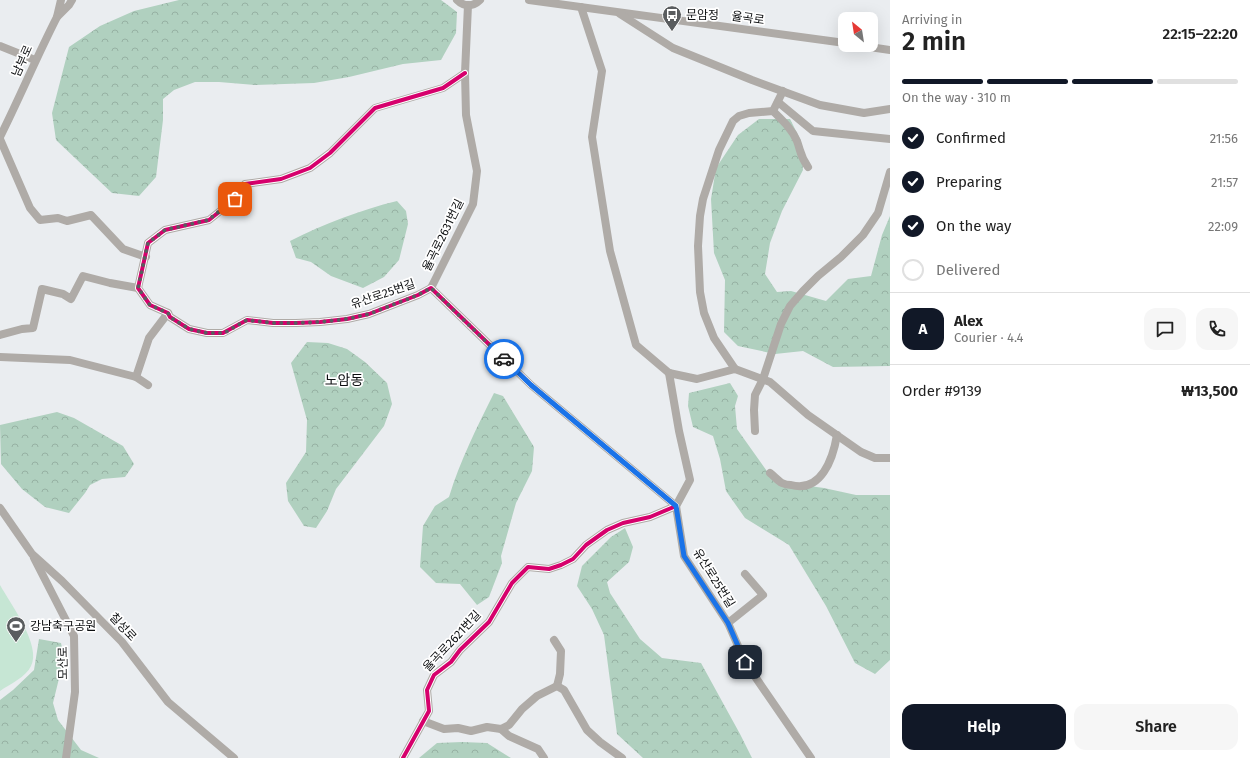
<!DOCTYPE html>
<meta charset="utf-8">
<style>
body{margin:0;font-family:"Fira Sans","Noto Sans KR",sans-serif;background:#f6f6f6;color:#222;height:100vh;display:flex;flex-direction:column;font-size:15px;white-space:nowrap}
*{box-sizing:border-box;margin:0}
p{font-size:13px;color:#767676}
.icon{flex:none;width:22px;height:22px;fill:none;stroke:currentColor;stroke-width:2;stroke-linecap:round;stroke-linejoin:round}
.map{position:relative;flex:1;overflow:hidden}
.details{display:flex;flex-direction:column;background:#fff;width:360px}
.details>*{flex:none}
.needle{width:26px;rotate:330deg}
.tools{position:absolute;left:838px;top:12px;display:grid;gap:8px}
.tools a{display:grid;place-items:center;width:40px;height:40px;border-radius:8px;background:#fff;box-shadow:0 4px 16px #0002;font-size:20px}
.pin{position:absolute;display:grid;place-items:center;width:34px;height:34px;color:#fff;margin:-17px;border-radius:8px;box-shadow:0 2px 6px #0006}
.courier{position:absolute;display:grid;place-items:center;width:40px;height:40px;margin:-20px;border:3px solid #1a73e8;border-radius:50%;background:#fff;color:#222;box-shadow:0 1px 5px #0007}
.overview em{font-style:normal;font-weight:600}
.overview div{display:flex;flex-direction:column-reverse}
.overview{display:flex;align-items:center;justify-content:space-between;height:68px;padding:0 12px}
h1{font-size:26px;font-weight:600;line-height:30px}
.bar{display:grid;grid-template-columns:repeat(4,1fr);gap:6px 4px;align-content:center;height:48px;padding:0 12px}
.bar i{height:5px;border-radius:3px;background:#e0e0e0}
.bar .selected{background:#111827}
.bar p{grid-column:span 4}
.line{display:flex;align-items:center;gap:10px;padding:0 12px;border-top:1px solid #e0e0e0}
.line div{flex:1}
.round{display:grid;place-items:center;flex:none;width:42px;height:42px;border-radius:12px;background:#f6f6f6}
ol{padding:0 12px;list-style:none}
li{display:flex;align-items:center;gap:12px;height:44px}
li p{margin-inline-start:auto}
li .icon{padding:4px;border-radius:50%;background:#111827;color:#fff;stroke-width:4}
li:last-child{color:#767676}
li i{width:22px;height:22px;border:2px solid #e0e0e0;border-radius:50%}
.cta{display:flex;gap:8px;margin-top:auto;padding:8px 12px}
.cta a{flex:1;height:46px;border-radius:12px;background:#111827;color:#fff;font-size:16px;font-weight:600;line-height:46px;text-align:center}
.cta a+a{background:#f6f6f6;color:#222}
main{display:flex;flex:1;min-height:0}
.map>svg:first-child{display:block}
.forest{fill:url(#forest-crowns)}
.garden{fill:#c6e6d4}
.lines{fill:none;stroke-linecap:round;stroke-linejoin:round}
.minor{stroke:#afaba7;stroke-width:8}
.cycleway-casing{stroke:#fff;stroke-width:6}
.cycleway{stroke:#d6006c;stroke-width:4}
.done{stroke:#5a5d5f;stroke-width:4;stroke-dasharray:0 7.2}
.route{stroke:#1a73e8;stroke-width:5}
.labels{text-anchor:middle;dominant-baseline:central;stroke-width:3.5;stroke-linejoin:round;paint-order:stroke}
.poi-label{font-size:12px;fill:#0d0f11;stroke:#fff;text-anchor:start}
.street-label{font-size:12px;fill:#0d0f11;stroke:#fff}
.quarter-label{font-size:14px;fill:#0d0f11;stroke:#fff}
</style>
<main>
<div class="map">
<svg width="890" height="758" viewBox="0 0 890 758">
<defs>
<pattern id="forest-crowns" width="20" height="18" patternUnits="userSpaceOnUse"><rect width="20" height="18" fill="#b0d0bf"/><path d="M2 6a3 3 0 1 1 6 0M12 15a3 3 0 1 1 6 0" fill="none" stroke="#96b1a3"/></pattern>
</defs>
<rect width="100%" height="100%" fill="#eaedf0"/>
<g class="forest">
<path d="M 179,0 L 441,0 L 457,12 L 456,33 L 441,60 L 403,64 L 349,77 L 314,83 L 255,85 L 219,82 L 195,82 L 174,90 L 163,99 L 163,120 L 156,177 L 139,196 L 112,193 L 56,140 L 52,113 L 69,47 L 100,26 L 134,11 Z"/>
<path d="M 759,119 L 790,119 L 801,141 L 803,170 L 782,211 L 770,243 L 765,274 L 777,292 L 791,291 L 826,301 L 848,279 L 871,276 L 882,235 L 890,216 L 890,366 L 833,367 L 803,351 L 775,354 L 738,346 L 724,332 L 725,280 L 714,253 L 711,199 L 716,168 L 738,135 Z"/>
<path d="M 397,201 L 406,211 L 408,224 L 399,260 L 384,277 L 363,288 L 331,276 L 311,262 L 296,258 L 290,241 C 324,224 360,210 397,201 Z"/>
<path d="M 307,342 L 328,343 L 347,349 L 365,362 L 387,383 L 392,404 L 384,426 L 336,489 L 327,511 L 316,528 L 304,526 L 288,501 L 286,483 L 306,452 L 307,420 L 291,363 Z"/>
<path d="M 730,383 L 738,396 L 735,406 L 737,429 L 769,474 L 787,483 L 824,488 L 856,495 L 890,495 L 890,660 L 875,674 L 855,663 L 826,606 L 789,545 L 745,518 L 726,491 L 720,459 L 713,436 L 693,427 L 688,406 L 689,393 Z"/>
<path d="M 494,393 L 503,396 L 534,447 L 532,471 L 516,503 L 501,556 L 502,563 L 489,597 L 477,605 L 460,584 L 436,583 L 420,567 L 423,526 L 435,506 L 449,497 C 460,461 477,427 494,393 Z"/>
<path d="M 57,412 L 74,418 L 123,446 L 134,464 L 125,477 L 102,479 L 90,485 L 85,493 L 69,513 L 45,507 L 22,489 L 1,464 L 0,425 Z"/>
<path d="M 625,528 L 633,547 L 629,562 L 607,582 L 610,593 L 640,639 L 662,658 L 701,663 L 740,734 L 752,758 L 643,758 L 617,734 L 604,635 L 592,609 L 577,586 L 582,566 L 611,537 Z"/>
<path d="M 39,639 L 61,643 L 64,658 L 53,703 L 58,720 L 81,750 L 99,758 L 0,758 L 0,700 L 13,690 L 34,670 Z"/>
<path d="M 462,742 L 487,743 L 511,758 L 419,758 L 437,743 Z"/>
</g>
<path class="garden" d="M 0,585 C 10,603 42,646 31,666 C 26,677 10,684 0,691 Z"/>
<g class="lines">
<g class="minor">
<path d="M 61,0 L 57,17 L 69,5 L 72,0"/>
<path d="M 457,0 C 464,7 473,7 480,0"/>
<path d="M 529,0 L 845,43"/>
<path d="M 581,7 L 602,71 L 592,137 L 610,251 L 636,345 L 669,373 L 697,379 L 735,369 L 770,382 L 808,415 L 861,452 L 875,458 L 890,458"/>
<path d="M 620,14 L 673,48 L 752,80 L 820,105 L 864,113 L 890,109"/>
<path d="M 856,45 L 890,50"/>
<path d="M 0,46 L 35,60"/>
<path d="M 778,102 L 813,131 L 890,139"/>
<path d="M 773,111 C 782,120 792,129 797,141 C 801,152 800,156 808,167"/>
<path d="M 0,137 C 20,97 37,56 57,17"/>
<path d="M 0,139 L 30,208 L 40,220 L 58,218 L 67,221 L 91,215 L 123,249 L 146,257"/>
<path d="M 431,288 L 418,295 L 369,314 L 347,319 L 320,322 L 296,323 L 273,323 L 247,320 L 223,333 L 207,333 L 189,329 L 170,317 L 168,313 L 150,305 L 138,288 L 148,243 L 165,230 L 209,220 L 235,199 L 245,184 L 281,179 L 310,168 L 330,153 L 375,108 L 443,88 L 465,73"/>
<path d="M 431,288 L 473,204 L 477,171 L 466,115 L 465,73 L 468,5"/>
<path d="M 0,335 L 22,329 L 33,328 L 42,289 L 63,294 L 71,299 L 83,276 L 110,283 L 138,288"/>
<path d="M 0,357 L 70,360 L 136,377 L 148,385"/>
<path d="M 735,369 L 714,338 L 704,313 L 700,292 L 698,246 L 700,216 L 703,199 L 719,150 L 733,121 L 739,116 L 749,113 L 773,111 L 783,91"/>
<path d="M 669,373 L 679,431 L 690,480 L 676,506 L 684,556 L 728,623 L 745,662 L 811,758"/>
<path d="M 136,377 L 149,338 L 168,313"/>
<path d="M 755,431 L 754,410 L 755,395 L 763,379 L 781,324 L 790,306 L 803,291 L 818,276 L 841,257 L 863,235 L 878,213 L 890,172"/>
<path d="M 770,473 C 774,476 778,481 782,483 C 784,484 788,485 791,485 C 821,493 833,459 837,435"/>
<path d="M 0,508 L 32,554 L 62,581 L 122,642 L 168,702 L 234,758"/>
<path d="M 34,558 L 74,636 L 75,692 L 66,758"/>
<path d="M 728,623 L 763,595 L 745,574"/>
<path d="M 554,640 L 561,651 L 560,674 L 557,686"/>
<path d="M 423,721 L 444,729 L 458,728 L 471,731 L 487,727 L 501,729 L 509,736 L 538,749 L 544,758"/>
<path d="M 501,729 L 509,725 L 522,709 L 537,696 L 557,686 L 564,690 L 587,730 L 600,742 L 622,758"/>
<path d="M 403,758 L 429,711 L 427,690 L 434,675 L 451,662 L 460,650 L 489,622 L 512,583 L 528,567 L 549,569 L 561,565 L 573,559 L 586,545 L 607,530 L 623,523 L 650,517 L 676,506 L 531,385 L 431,288"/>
</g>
<defs>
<path id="cycleway" d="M 403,758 L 429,711 L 427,690 L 434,675 L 451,662 L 460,650 L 489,622 L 512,583 L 528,567 L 549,569 L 561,565 L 573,559 L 586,545 L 607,530 L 623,523 L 650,517 L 676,506 L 531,385 L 431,288 L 418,295 L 369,314 L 347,319 L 320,322 L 296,323 L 273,323 L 247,320 L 223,333 L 207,333 L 189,329 L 170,317 L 168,313 L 150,305 L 138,288 L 148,243 L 165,230 L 209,220 L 235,199 L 245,184 L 281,179 L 310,168 L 330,153 L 375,108 L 443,88 L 465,73"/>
</defs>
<use href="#cycleway" class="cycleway-casing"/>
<use href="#cycleway" class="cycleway"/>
</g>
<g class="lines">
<path class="done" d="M 235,199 L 208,220 L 165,230 L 148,243 L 138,288 L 150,305 L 168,313 L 170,317 L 189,329 L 207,333 L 224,333 L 247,320 L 273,323 L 296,323 L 320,322 L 347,319 L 369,314 L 418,295 L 431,288 L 504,359"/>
<path class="route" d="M 504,359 L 531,385 L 676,506 L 684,556 L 728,623 L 745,662"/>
</g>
<defs>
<symbol id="bus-pin" viewBox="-11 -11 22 30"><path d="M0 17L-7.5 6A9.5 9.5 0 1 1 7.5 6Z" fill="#5a5d5f" stroke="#fff"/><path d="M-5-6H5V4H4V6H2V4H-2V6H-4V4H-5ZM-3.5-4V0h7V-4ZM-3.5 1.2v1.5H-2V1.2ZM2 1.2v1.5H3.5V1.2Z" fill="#fff"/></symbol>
<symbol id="stadium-pin" viewBox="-11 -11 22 30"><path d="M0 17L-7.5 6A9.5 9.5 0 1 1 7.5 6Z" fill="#5a5d5f" stroke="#fff"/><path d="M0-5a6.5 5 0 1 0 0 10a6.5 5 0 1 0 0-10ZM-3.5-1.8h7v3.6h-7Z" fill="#fff"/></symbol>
</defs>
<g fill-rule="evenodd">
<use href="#bus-pin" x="661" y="4" width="22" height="30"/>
<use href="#stadium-pin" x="5" y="615" width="22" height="30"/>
</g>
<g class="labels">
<g class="poi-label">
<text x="686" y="15">문암정</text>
<text x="30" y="626">강남축구공원</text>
</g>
<g class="street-label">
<text transform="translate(748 18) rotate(8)">율곡로</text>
<text transform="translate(22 61) rotate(-66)">남부로</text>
<text transform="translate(443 235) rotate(-64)">율곡로2631번길</text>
<text transform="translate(383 294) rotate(-19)">유산로25번길</text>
<text transform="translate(714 578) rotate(58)">유산로25번길</text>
<text transform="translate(123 627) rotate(47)">칠성로</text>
<text transform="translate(452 641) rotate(-47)">율곡로2621번길</text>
<text transform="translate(63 663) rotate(-91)">모산로</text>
</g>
<g class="quarter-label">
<text x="344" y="380">노암동</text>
</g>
</g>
</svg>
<div class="tools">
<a><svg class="needle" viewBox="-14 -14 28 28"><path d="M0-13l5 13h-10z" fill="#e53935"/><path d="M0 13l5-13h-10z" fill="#767676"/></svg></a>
</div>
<div class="pin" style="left:235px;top:199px;background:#ea580c"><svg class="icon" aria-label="bag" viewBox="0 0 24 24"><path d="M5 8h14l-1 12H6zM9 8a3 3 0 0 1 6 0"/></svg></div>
<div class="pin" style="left:745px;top:662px;background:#1f2937"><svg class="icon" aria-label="home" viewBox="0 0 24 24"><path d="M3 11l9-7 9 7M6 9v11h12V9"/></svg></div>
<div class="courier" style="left:504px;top:359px"><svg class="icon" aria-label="car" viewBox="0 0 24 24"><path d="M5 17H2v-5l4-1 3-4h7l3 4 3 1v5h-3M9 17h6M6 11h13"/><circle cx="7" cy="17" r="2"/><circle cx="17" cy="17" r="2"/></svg></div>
</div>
<section class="details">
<div class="overview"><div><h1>2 min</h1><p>Arriving in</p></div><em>22:15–22:20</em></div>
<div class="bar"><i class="selected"></i><i class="selected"></i><i class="selected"></i><i></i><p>On the way · 310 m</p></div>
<ol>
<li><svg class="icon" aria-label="check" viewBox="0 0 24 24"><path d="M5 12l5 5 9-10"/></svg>Confirmed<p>21:56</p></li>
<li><svg class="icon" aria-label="check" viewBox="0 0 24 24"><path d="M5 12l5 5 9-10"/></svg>Preparing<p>21:57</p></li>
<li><svg class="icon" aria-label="check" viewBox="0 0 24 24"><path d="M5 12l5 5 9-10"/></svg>On the way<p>22:09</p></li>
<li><i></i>Delivered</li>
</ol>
<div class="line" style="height:72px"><b class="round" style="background:#111827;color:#fff">A</b><div><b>Alex</b><p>Courier · 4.4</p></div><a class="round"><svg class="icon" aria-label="chat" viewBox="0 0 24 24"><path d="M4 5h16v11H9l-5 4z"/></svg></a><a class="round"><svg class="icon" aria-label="phone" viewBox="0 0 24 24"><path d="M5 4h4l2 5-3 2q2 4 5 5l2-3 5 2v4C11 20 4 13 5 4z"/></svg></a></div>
<div class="line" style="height:52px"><div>Order #9139</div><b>₩13,500</b></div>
<div class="cta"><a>Help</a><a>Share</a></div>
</section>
</main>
